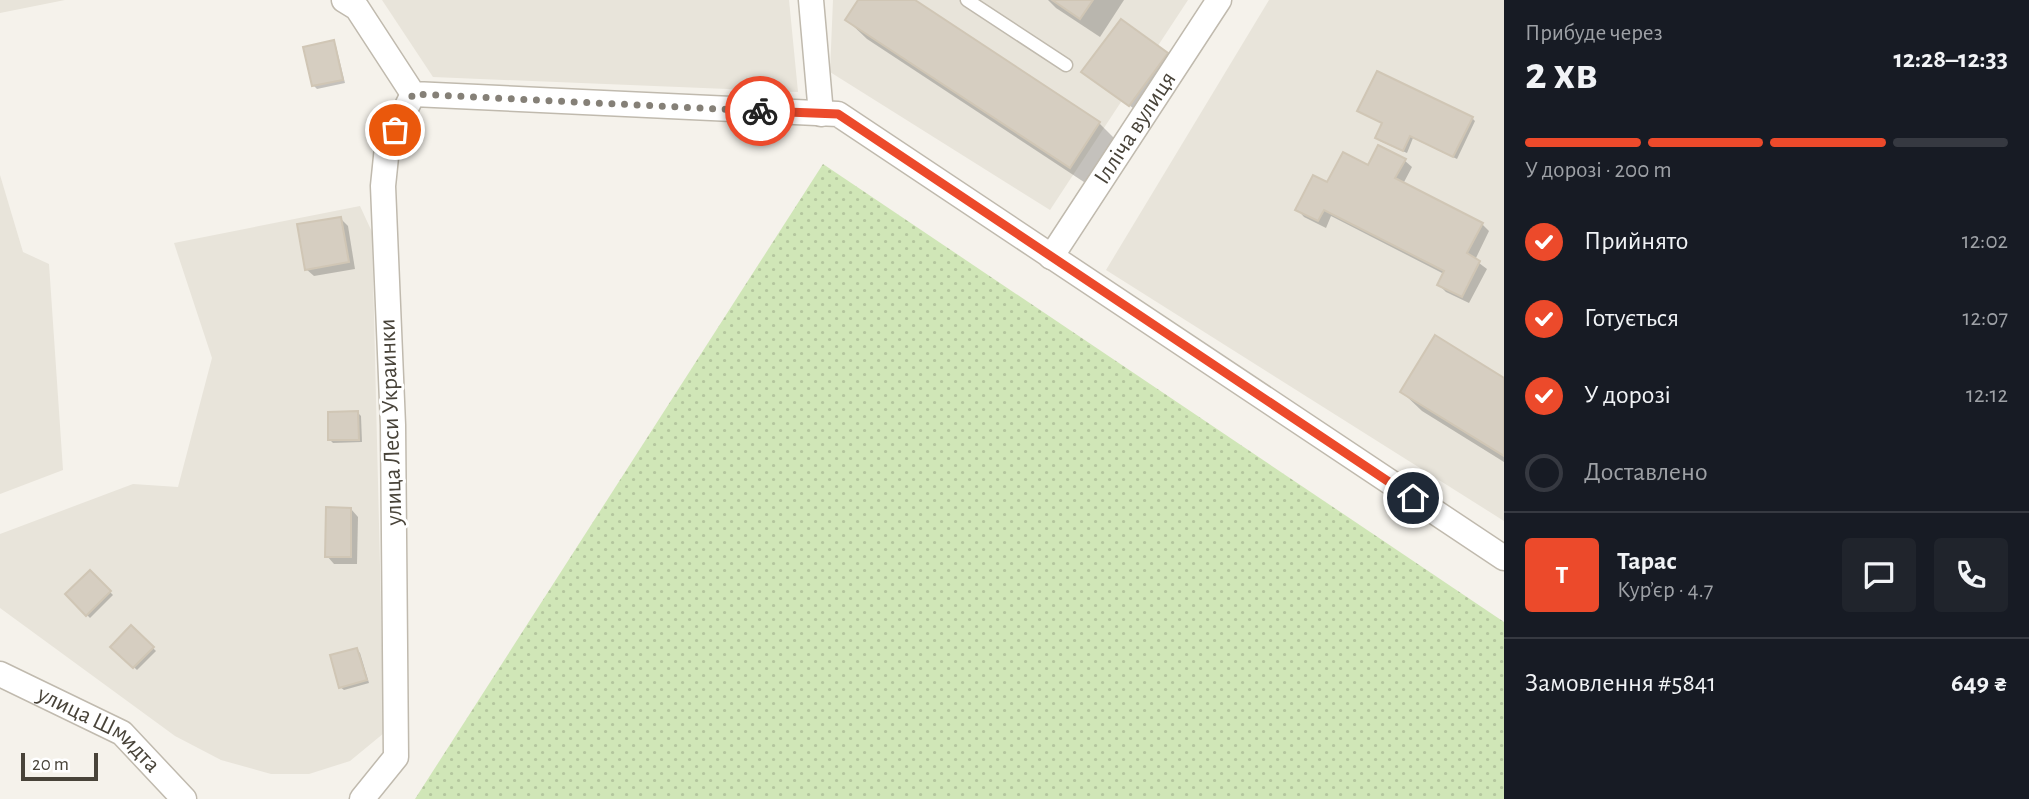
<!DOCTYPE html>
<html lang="uk">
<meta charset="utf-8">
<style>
body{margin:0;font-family:"Alegreya Sans",sans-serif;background:#20242c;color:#f1f3f6;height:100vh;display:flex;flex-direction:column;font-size:26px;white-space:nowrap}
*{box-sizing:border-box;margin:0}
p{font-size:23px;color:#9ea1a6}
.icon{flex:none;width:38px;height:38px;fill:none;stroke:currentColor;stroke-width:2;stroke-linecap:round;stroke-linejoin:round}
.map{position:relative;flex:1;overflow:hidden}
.drawer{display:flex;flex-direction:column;background:#171b24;width:525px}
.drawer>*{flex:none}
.scale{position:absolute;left:21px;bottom:18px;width:77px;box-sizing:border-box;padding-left:7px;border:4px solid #484339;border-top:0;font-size:19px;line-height:24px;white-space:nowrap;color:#484339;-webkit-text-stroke:5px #fff;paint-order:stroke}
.pin{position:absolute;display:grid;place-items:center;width:60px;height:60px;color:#fff;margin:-30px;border:4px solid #fff;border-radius:50%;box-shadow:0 2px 7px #0007}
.courier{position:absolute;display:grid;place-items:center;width:70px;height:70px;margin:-35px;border:5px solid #ec4a2b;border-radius:50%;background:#fff;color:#222;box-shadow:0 2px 9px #0007}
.summary em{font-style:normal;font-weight:700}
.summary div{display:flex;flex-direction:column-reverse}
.summary{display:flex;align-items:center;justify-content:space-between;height:119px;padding:0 21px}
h1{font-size:46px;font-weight:700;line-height:52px}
.bar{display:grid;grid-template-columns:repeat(4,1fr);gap:10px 7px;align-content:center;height:84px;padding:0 21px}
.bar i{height:9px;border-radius:5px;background:#363941}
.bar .selected{background:#ec4a2b}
.bar p{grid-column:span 4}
.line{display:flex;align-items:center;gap:18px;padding:0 21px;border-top:2px solid #363941}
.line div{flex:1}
.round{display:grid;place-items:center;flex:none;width:74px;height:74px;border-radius:7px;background:#20242c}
ol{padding:0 21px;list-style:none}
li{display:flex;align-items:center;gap:21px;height:77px}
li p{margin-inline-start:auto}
li .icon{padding:7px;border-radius:50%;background:#ec4a2b;color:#fff;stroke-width:4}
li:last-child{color:#9ea1a6}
li i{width:38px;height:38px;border:4px solid #363941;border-radius:50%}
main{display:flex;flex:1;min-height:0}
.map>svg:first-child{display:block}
.residential{fill:#e8e4da}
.green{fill:url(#green-dots)}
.shadow{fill:#0003}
.building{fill:#d6cec1;stroke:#d0c6b5;stroke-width:2}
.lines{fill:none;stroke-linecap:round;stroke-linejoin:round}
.service-casing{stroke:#c0baae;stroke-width:15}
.minor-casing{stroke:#c0baae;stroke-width:27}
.service{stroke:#fff;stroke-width:12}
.minor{stroke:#fff;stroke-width:24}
.done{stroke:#858077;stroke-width:7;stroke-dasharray:0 12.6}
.route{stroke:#ec4a2b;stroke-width:9}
.labels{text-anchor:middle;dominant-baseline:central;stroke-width:6;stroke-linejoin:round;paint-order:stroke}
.street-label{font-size:24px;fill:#484339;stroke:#fff}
</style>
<main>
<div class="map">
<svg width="1504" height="799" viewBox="0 0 1504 799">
<defs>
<pattern id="green-dots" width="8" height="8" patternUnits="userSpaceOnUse" patternTransform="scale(1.75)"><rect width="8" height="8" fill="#d0e6b7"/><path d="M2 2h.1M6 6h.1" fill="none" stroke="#b4c69e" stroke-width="1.8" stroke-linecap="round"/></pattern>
</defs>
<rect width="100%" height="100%" fill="#f5f2eb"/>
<g class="residential">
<path d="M 0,0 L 65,0 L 0,13 Z"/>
<path d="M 382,0 L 789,0 L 798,92 L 433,77 Z"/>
<path d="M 833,0 L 1188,0 L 1050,210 L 830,72 Z"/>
<path d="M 1269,0 L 1504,0 L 1504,521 L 1106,270 Z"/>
<path d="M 0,175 L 23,252 L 49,264 L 63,470 L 0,494 Z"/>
<path d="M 360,206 L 372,232 L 384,733 L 350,761 L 309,774 L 271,774 L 221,760 L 175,736 L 0,608 L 0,534 L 133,484 L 178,487 L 212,358 L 174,243 Z"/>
</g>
<path class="green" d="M 823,164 L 1504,622 L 1504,799 L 415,799 Z"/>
<g class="shadow">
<path d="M 860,0 L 912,0 L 1099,123 L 1118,142 L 1090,186 L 867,39 L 847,20 Z"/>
<path d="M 1048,0 L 1124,0 L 1100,37 L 1056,8 Z"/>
<path d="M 333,42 L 336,46 L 345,83 L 317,89 L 314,86 Z"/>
<path d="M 1167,54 L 1170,58 L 1133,108 L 1087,75 Z"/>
<path d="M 1359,111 L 1472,118 L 1475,121 L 1457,159 L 1413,138 L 1407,153 L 1380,141 L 1377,137 L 1384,124 Z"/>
<path d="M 1404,160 L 1412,167 L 1403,184 L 1482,224 L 1489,231 L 1475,260 L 1487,269 L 1469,303 L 1446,292 L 1439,285 L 1444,274 L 1331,216 L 1326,228 L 1304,217 L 1297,209 L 1328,185 L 1369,167 Z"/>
<path d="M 341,219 L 348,226 L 355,269 L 314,276 L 306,269 Z"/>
<path d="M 1504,380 L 1504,462 L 1422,411 L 1402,392 Z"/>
<path d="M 358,413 L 361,416 L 362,442 L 333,443 L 330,440 Z"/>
<path d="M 351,509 L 358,517 L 357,564 L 334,564 L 327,556 Z"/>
<path d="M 90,572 L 113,595 L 90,618 L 67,594 Z"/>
<path d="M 131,627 L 156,651 L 137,670 L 112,646 Z"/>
<path d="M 357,650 L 360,653 L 369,683 L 344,690 L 340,687 Z"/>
</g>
<g class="building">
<path d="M 858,0 L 915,0 L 1100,122 L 1070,168 L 845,20 Z"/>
<path d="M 1052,0 L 1093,0 L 1080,19 Z"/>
<path d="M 1121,19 L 1168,53 L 1129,106 L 1081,72 Z"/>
<path d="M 334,40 L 343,80 L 312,86 L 303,47 Z"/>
<path d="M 1377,71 L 1473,117 L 1453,157 L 1410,136 L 1403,151 L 1375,138 L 1382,123 L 1357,111 Z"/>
<path d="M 1378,145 L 1406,159 L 1395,178 L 1483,223 L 1467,253 L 1480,261 L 1462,297 L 1437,285 L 1444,271 L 1324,210 L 1318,221 L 1295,210 L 1313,175 L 1327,182 L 1343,152 L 1368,165 Z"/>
<path d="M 341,217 L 349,262 L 305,270 L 297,224 Z"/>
<path d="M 1435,335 L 1504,378 L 1504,456 L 1400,392 Z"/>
<path d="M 358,411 L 359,440 L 328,440 L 328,412 Z"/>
<path d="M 326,507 L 351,508 L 351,557 L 325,557 Z"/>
<path d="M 90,570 L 111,591 L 86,616 L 65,594 Z"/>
<path d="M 131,625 L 154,647 L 133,668 L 110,647 Z"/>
<path d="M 357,648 L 367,680 L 339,688 L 330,655 Z"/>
</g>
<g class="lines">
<defs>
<path id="service" d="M 967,0 L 1066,65"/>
<g id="minor">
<path d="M 344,0 L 357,8 L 413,94 L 838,114 L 1504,558"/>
<path d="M 811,0 L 821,114"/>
<path id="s1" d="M 1051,257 L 1219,0"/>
<path id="s2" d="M 0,674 L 122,733 L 184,799"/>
<path d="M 362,799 L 396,757 L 393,425 L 383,186 L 387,147 L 413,94"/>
</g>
</defs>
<use href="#service" class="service-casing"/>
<use href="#minor" class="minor-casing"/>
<use href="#service" class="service"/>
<use href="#minor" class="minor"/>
</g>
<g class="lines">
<path class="done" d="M 395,130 L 413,94 L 760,111"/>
<path class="route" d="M 760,111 L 838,114 L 1413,498"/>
</g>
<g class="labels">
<g class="street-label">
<text stroke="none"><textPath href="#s1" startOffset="154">Ілліча вулиця</textPath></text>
<text transform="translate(391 422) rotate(-92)">улица Леси Украинки</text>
<text stroke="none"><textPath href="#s2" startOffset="114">улица Шмидта</textPath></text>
</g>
</g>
</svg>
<div class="scale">20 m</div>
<div class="pin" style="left:395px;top:130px;background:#ea580c"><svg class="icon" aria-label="bag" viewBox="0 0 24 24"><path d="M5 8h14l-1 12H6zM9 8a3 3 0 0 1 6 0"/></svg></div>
<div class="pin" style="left:1413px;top:498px;background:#1f2937"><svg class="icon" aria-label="home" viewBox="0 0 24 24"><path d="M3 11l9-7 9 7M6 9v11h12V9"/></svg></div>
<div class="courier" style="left:760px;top:111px"><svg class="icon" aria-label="bike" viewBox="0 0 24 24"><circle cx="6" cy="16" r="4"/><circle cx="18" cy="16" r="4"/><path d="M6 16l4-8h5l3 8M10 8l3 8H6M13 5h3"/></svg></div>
</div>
<section class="drawer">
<div class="summary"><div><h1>2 хв</h1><p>Прибуде через</p></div><em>12:28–12:33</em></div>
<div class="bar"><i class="selected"></i><i class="selected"></i><i class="selected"></i><i></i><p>У дорозі · 200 m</p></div>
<ol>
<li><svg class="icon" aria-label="check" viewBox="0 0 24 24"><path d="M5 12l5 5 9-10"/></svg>Прийнято<p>12:02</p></li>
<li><svg class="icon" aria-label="check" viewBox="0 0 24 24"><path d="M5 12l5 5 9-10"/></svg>Готується<p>12:07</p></li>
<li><svg class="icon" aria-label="check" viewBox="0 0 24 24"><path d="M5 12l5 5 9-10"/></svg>У дорозі<p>12:12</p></li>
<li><i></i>Доставлено</li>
</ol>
<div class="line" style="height:126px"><b class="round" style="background:#ec4a2b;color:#fff">Т</b><div><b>Тарас</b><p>Кур’єр · 4.7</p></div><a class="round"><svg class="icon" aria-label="chat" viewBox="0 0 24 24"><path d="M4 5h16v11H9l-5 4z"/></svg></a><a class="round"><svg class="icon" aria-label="phone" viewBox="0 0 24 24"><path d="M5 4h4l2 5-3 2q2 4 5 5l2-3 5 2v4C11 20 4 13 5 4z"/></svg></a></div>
<div class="line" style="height:91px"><div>Замовлення #5841</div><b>649 ₴</b></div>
</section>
</main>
